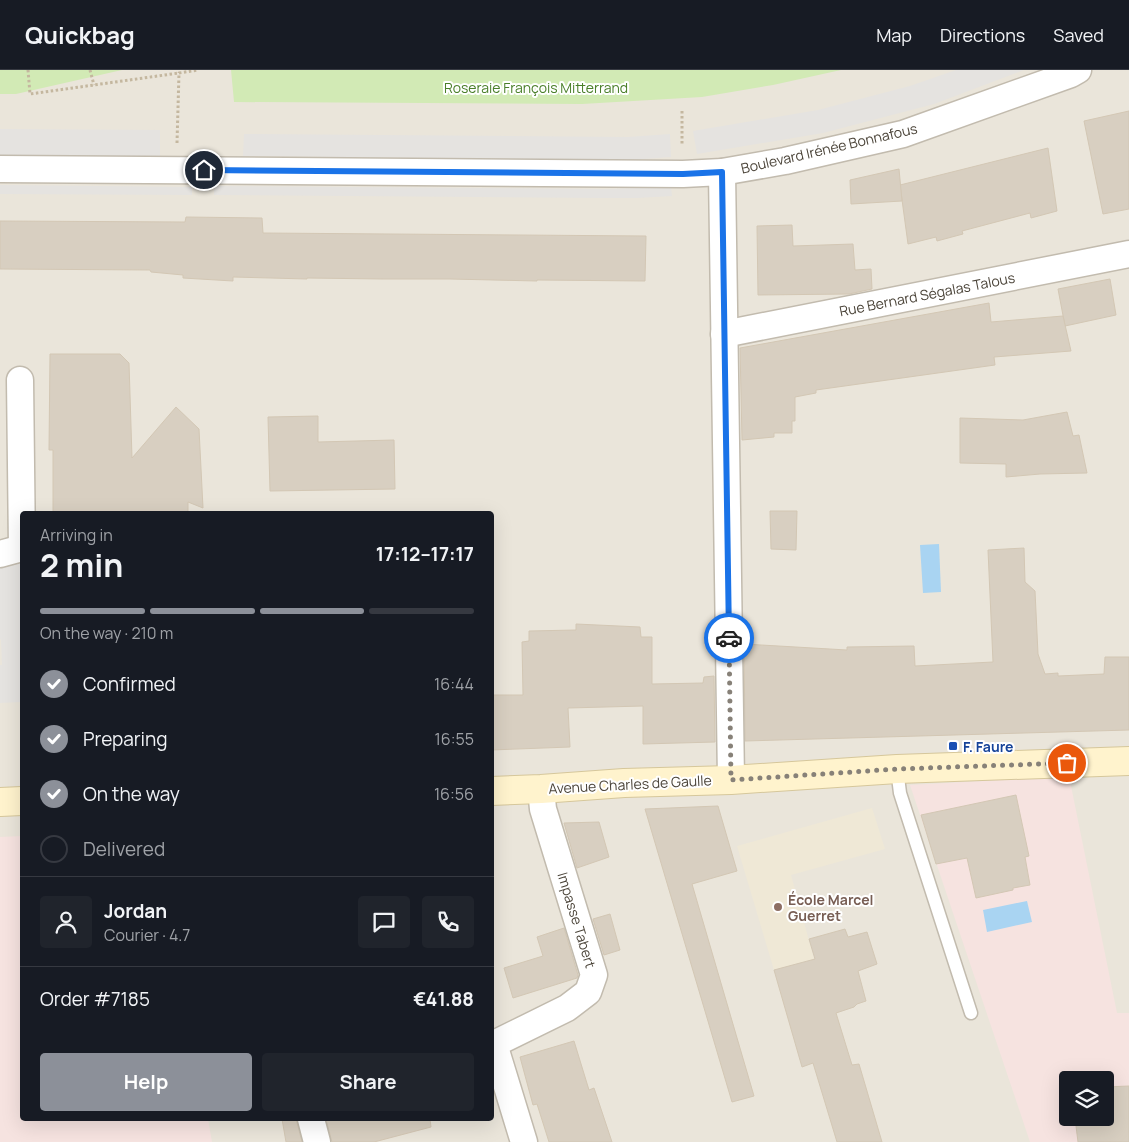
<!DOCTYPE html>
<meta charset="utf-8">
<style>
body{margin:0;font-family:Manrope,sans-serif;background:#20242c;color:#f1f3f6;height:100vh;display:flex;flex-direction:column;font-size:19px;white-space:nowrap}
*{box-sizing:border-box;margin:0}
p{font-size:16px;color:#9ea1a6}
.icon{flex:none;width:28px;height:28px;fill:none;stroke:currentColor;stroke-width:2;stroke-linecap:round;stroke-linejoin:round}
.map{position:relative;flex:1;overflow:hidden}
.panel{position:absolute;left:20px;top:441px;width:474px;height:610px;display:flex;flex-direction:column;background:#171b24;border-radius:5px;box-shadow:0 5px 20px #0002}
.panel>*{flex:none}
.fabs{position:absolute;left:1059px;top:1001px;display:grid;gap:10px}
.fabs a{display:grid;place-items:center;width:55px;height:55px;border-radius:5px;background:#171b24;box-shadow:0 5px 20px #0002;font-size:25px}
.pin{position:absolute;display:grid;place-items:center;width:42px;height:42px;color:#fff;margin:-21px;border:2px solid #fff;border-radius:50%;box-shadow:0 1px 5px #0007}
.courier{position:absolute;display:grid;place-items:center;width:50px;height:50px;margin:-25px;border:4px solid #1a73e8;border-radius:50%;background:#fff;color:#222;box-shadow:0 1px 6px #0007}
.headline em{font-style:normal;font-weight:700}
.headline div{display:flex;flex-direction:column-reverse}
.headline{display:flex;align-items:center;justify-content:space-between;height:85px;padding:0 20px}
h1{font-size:32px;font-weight:700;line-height:38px}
.bar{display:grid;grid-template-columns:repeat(4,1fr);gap:8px 5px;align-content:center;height:60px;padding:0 20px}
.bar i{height:6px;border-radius:4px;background:#363941}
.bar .selected{background:#8c9099}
.bar p{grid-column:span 4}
.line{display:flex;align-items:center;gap:12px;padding:0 20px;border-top:1px solid #363941}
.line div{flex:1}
.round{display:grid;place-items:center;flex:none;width:52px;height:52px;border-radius:5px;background:#20242c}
ol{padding:0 20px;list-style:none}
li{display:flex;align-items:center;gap:15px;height:55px}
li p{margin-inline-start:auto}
li .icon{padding:5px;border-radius:50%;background:#8c9099;color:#fff;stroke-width:4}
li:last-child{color:#9ea1a6}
li i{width:28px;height:28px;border:2px solid #363941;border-radius:50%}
.primary-button{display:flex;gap:10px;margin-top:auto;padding:10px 20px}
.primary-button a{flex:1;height:58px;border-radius:5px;background:#8c9099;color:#fff;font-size:20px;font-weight:700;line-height:58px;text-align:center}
.primary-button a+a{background:#20242c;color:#f1f3f6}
header{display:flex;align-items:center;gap:30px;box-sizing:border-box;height:70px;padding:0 25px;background:#171b24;border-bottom:1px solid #363941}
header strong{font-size:24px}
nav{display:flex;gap:28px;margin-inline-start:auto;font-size:18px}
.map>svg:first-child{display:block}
.residential{fill:#eae5da;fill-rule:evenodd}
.education{fill:#efe8d6}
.medical{fill:#f6e3e0;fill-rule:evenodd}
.green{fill:#d2eab5}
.parking{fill:#e5e3e0}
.water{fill:#a9d4f2}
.building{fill:#d8cfc1;stroke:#d3c7b4}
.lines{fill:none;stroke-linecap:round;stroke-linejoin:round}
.lane-casing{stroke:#c2bbae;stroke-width:15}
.street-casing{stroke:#c2bbae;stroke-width:29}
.secondary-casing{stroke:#d6c79b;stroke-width:30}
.path{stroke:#c4b79f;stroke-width:3;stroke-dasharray:2.5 2.5;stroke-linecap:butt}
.lane{stroke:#fff;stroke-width:12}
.street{stroke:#fff;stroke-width:26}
.secondary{stroke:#fff3cd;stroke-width:28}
.done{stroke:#878178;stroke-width:5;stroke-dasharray:0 9}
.route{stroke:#1a73e8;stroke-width:6}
.transit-dot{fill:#1a4fb4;stroke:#fff;stroke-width:2}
.education-dot{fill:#8d6e63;stroke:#fff;stroke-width:2}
.labels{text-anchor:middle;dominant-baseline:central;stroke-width:4;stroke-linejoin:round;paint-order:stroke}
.park-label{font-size:14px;fill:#4a7f2a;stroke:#fff}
.street-label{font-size:14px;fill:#4b4439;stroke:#fff}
.transit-label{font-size:14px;font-weight:bold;fill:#164399;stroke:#fff;text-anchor:start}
.education-label{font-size:14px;font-weight:bold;fill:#785e54;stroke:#fff;text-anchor:start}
</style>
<header>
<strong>Quickbag</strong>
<nav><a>Map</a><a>Directions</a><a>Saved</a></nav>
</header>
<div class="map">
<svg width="1129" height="1072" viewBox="0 0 1129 1072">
<rect width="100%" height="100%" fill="#f6f3ec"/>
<path class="residential" d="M 0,0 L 1129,0 L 1129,1072 L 0,1072 ZM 22,444 L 491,444 L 491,1049 L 22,1049 ZM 1068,1010 L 1105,1010 L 1105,1048 L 1068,1048 Z"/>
<path class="education" d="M 872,738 L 885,779 L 791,805 L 814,889 L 774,900 L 737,776 Z"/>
<g class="medical">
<path d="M 1069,706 L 1117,943 L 1129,943 L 1129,1072 L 1030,1072 L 910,715 ZM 1068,1010 L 1105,1010 L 1105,1048 L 1068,1048 Z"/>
<path d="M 22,766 L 22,1049 L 208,1049 L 212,1072 L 0,1072 L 0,767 Z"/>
</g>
<g class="green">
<path d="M 0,0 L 122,0 L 16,24 L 0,24 Z"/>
<path d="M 231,0 L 841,0 L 773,15 L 702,27 L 582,34 L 234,32 Z"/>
</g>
<g class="parking">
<path d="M 956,0 L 1024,0 L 934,34 L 823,63 L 697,84 L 693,61 L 818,40 L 910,16 Z"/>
<path d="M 0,59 L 160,60 L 160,87 L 0,86 Z"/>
<path d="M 244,64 L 628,67 L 670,64 L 671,87 L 630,90 L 601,90 L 243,86 Z"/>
<path d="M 0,115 L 192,117 L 192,125 L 0,124 Z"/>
<path d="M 214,116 L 604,119 L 671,117 L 672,126 L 637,128 L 604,128 L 214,125 Z"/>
<path d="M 0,491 L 22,491 L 22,632 L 0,633 L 0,595 L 2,595 L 1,570 L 0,569 Z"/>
</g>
<g class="water">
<path d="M 939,474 L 941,522 L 923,523 L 920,475 Z"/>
<path d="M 1027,831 L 1032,852 L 987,862 L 983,840 Z"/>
</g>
<g class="building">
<path d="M 1129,41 L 1129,139 L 1103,144 L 1084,51 Z"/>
<path d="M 1048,78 L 1057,141 L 1031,148 L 1030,143 L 962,161 L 963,164 L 937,171 L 936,167 L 908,174 L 900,115 Z"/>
<path d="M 899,99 L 902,131 L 851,134 L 850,110 Z"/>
<path d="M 186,147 L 262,148 L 263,163 L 646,166 L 645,211 L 537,210 L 537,211 L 450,209 L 383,209 L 307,208 L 307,209 L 233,207 L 233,211 L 183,208 L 183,205 L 151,202 L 150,200 L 0,199 L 0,151 L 185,152 Z"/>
<path d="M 792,155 L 793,176 L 853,174 L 855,200 L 871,199 L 872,219 L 849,224 L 758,225 L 757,156 Z"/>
<path d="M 1110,209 L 1116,245 L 1065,256 L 1058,219 Z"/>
<path d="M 989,233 L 991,252 L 1063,246 L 1071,281 L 994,287 L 995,295 L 816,320 L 816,323 L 795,327 L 795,351 L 792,351 L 792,363 L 774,363 L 774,367 L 742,370 L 740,278 Z"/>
<path d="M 50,284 L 120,284 L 129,293 L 132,388 L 176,337 L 199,359 L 203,438 L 188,432 L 188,444 L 53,444 L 53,380 L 49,380 Z"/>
<path d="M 1067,342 L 1073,366 L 1079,365 L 1087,403 L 1040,404 L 1006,407 L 1006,394 L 960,393 L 960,348 L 1023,350 Z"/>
<path d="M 318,346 L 318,372 L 394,370 L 395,419 L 270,421 L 268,347 Z"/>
<path d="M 770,441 L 797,441 L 796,480 L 771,479 Z"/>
<path d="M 1024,478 L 1025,512 L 1035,521 L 1038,584 L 1045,604 L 1058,603 L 1058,606 L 1104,604 L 1105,587 L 1129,587 L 1129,660 L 745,671 L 744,574 L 847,580 L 847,577 L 914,576 L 915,596 L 993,592 L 988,480 Z"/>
<path d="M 576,554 L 640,557 L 641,567 L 652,567 L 652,614 L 703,613 L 704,607 L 714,606 L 715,672 L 643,674 L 643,636 L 568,638 L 570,677 L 491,680 L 491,625 L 523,625 L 522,572 L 529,571 L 529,561 L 576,560 Z"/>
<path d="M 1016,725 L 1029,786 L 1025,787 L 1030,815 L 1013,818 L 1013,820 L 976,828 L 967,788 L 936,794 L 921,745 Z"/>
<path d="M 718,736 L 737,801 L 692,814 L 754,1026 L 732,1032 L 645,739 Z"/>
<path d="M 599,752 L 609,787 L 577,798 L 564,753 Z"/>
<path d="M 610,844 L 620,880 L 604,885 L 593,849 Z"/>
<path d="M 564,858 L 578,905 L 577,908 L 513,928 L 504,898 L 543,886 L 537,867 Z"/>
<path d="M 845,859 L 848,867 L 867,862 L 877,894 L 858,901 L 866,931 L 857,934 L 854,937 L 836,943 L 852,995 L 859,994 L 882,1072 L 837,1072 L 813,993 L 802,997 L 774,900 L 815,889 L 809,869 Z"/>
<path d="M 574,971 L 589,1020 L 594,1018 L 612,1072 L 549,1072 L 537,1034 L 533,1035 L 520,987 Z"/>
<path d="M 1129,1016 L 1129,1072 L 1078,1072 L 1075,1048 L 1105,1048 L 1105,1017 Z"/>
<path d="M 282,1049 L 296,1049 L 302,1072 L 286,1072 Z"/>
<path d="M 326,1049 L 430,1049 L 431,1057 L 374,1072 L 332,1072 Z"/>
</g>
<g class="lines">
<defs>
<path id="lane" d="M 897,699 L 900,723 L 971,943"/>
<g id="street">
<path d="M 0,99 L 683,104 L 722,102 L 785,91 L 903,64 L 1071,4 L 1078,0"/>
<path d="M 722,102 L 731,710"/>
<path d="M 724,264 L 1129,184"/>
<path d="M 20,310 L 22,479"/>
<path d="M 0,484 L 22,478"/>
<path d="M 311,1049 L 317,1072"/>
<path d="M 524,1072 L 494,974 L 567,938 L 588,922 L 594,905 L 543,739 L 541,719"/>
</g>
<g id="secondary">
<path d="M 491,721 L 541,719 L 624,713 L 731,710 L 897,699 L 1129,691"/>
<path d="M 0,732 L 22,731"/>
</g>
</defs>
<use href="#lane" class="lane-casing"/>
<use href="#street" class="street-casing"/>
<use href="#secondary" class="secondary-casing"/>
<g class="path">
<path d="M 28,0 L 30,24 L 179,3"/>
<path d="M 90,0 L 94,15"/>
<path d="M 682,41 L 682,76"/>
<path d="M 177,73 L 179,3 L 198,0"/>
</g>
<use href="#lane" class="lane"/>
<use href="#street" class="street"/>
<use href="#secondary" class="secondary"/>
</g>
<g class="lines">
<path class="done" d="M 729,568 L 731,710 L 897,699 L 1067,693"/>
<path class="route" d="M 204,100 L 683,104 L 722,102 L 729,568"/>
</g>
<rect class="transit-dot" x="948" y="671" width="10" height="10" rx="2.5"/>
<circle class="education-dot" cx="778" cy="837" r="5"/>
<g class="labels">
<g class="park-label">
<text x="536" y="17">Roseraie François Mitterrand</text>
</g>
<g class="street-label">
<text transform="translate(829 78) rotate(-13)">Boulevard Irénée Bonnafous</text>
<text transform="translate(927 224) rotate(-11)">Rue Bernard Ségalas Talous</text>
<text transform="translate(630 714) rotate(-3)">Avenue Charles de Gaulle</text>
<text transform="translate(577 850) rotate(73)">Impasse Tabert</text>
</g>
<g class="transit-label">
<text x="963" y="676">F. Faure</text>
</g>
<g class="education-label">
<text x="788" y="829">École Marcel<tspan x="788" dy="16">Guerret</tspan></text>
</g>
</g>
</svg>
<div class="fabs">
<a><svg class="icon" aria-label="layers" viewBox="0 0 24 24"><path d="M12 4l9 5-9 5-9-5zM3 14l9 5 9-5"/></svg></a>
</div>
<div class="pin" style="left:1067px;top:693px;background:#ea580c"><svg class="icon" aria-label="bag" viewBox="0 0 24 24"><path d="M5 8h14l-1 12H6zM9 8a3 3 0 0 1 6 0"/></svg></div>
<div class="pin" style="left:204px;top:100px;background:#1f2937"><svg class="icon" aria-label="home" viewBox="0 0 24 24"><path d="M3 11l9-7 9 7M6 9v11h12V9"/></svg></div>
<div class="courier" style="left:729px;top:568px"><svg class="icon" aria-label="car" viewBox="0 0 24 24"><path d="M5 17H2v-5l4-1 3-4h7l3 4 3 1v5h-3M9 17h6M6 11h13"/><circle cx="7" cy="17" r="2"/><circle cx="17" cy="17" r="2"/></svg></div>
<section class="panel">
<div class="headline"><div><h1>2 min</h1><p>Arriving in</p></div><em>17:12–17:17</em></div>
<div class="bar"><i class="selected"></i><i class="selected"></i><i class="selected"></i><i></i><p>On the way · 210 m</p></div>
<ol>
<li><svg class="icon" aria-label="check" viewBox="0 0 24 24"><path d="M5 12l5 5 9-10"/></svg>Confirmed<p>16:44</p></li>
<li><svg class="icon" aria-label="check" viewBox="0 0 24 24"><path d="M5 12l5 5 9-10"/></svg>Preparing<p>16:55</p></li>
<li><svg class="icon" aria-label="check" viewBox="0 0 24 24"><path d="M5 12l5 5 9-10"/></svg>On the way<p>16:56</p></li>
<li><i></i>Delivered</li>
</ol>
<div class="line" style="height:90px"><a class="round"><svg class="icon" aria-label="person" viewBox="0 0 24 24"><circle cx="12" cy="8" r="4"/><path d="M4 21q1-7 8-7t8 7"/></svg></a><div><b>Jordan</b><p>Courier · 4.7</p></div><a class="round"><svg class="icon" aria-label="chat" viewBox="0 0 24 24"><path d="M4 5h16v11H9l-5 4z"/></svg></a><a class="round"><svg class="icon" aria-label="phone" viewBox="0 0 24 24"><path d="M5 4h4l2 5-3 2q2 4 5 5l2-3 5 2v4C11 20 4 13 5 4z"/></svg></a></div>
<div class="line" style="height:65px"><div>Order #7185</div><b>€41.88</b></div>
<div class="primary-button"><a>Help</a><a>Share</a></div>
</section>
</div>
